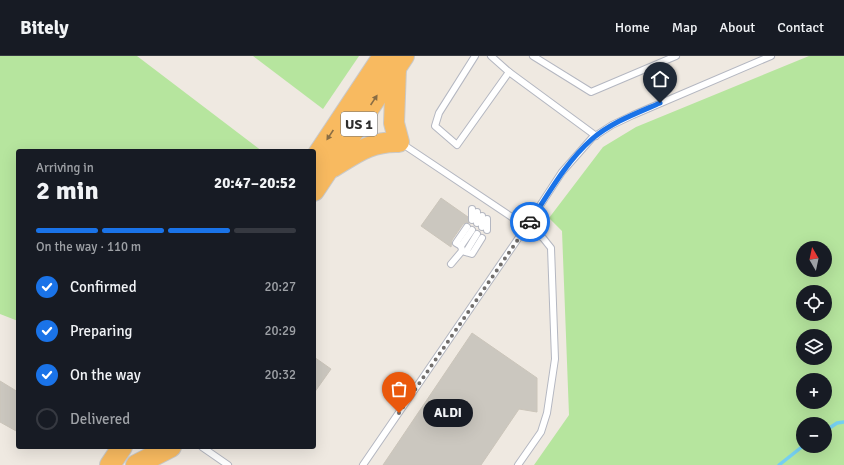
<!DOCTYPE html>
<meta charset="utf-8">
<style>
body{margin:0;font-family:Signika,sans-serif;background:#20242c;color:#f1f3f6;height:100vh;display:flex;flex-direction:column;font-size:15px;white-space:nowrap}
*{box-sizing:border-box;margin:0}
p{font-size:13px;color:#9ea1a6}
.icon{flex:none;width:22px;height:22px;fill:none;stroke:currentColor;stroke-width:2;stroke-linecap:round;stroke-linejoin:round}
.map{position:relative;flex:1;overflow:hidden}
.panel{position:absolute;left:16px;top:93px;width:300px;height:300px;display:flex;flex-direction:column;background:#171b24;border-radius:4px;box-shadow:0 4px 16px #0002}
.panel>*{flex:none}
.needle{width:26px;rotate:351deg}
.buttons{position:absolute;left:796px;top:185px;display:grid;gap:8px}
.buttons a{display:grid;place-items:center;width:36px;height:36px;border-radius:50%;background:#171b24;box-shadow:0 4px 16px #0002;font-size:20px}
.pin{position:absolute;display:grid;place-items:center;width:34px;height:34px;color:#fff;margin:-41px -17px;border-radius:50% 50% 50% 0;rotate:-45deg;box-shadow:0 0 4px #0007}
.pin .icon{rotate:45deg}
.courier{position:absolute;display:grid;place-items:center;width:40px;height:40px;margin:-20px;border:3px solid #1a73e8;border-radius:50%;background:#fff;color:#222;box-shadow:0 1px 5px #0007}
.bubble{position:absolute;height:28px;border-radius:14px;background:#171b24;box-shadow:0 4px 16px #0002;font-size:13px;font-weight:700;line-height:28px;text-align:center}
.headline em{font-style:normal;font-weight:700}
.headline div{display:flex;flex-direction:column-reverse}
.headline{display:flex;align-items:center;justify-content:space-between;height:68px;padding:0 20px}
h1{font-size:26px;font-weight:700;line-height:30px}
.bar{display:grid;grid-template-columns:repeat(4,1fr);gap:6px 4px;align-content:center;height:48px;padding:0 20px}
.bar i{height:5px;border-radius:3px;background:#363941}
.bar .active{background:#1a73e8}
.bar p{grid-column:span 4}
ol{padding:0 20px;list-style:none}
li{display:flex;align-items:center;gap:12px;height:44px}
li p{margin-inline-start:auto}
li .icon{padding:4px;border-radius:50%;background:#1a73e8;color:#fff;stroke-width:4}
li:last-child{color:#9ea1a6}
li i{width:22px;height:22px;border:2px solid #363941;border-radius:50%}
header{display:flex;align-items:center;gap:24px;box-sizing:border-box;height:56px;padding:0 20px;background:#171b24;border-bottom:1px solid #363941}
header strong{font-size:19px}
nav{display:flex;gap:22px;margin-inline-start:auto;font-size:14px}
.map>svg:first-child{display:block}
.green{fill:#b6e59e;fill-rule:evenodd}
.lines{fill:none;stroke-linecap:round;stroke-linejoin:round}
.stream{stroke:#75cff0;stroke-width:3.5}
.building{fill:#cbc7bf;stroke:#cbc5ba}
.service-casing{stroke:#b4b7c1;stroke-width:8}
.trunk-casing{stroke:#c9c9c9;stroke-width:22}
.service{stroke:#fff;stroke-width:6}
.trunk{stroke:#f8ba60;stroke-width:20}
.oneway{fill:#896d44}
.done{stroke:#726f6d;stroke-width:4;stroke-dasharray:0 7.2}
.route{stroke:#1a73e8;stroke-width:5}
.labels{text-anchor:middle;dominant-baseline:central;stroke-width:3;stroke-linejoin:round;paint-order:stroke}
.shield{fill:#fff;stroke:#6d6d6d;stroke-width:1}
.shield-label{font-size:14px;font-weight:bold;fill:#2e2e2e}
</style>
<header>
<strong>Bitely</strong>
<nav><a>Home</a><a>Map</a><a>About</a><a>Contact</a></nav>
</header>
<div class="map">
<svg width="844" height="409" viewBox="0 0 844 409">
<rect width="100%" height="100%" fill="#efe9e1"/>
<g class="green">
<path d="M 0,0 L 137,0 L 262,95 L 18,95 L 18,265 L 0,258 Z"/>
<path d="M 253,0 L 359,0 L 323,53 Z"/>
<path d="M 809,0 L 844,0 L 844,409 L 534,409 L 569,359 L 562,175 L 549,162 L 603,91 L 636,71 ZM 803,192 L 825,192 L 825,214 L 803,214 ZM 803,236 L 825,236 L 825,258 L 803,258 ZM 803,280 L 825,280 L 825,302 L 803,302 ZM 803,324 L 825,324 L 825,346 L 803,346 ZM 803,368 L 825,368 L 825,390 L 803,390 Z"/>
</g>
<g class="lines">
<g class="stream">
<path d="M 825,375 L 837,367 L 844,366"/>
<path d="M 779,409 L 803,390"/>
</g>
</g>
<g class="building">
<path d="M 441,142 L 468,161 L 469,167 L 463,168 L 452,184 L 451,191 L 421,170 Z"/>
<path d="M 472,277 L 537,322 L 537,356 L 519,353 L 481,409 L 383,409 Z"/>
<path d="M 314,301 L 331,313 L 314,337 Z"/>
<path d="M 0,325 L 18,336 L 18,376 L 0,366 Z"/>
</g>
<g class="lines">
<defs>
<g id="service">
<path d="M 475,0 L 439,57 L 435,70 L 457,89 L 509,16"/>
<path d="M 491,0 L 509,16 L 596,80"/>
<path d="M 533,0 L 591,36 L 676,0"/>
<path d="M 401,87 L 543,182 L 551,192 L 555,303 L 547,357 L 541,376 L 518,409"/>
<path d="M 487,163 L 487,174"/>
<path d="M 472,164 L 472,153"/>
<path d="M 477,167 L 477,156"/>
<path d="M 482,171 L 482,160"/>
<path d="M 461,190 L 456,187 L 467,171"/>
<path d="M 462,194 L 461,190 L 472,174"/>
<path d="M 466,196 L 477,178"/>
<path d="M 451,208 L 462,195 L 472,198 L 482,182"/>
<path d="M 202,391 L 228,409"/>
<path d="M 363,409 L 526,171 L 562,116 L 592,82 L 612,69 L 633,59 L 771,0"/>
</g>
<g id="trunk">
<path d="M 314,104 L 383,0"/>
<path d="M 333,111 C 356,97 371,85 399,86 L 394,67 L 396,12"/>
<path d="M 314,135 L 404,0"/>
<path d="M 110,409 L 122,391"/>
<path d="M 136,409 L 171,391"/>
</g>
</defs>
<use href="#service" class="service-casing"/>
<use href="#trunk" class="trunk-casing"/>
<use href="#service" class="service"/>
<use href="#trunk" class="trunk"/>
</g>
<defs><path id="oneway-solid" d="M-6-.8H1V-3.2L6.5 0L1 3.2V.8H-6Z"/></defs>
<g class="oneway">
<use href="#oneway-solid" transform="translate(374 44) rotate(-56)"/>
<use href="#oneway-solid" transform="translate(330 79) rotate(124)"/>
</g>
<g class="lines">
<path class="done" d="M 399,357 L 530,166"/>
<path class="route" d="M 530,166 C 549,137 566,106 592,83 C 612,66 637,57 660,47"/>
</g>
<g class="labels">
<rect class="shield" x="341" y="56" width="36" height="24" rx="3"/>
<g class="shield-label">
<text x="359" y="68">US 1</text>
</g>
</g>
</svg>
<div class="buttons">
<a><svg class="needle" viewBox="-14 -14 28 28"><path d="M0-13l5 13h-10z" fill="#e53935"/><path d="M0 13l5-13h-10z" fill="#9ea1a6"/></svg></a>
<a><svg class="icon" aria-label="locate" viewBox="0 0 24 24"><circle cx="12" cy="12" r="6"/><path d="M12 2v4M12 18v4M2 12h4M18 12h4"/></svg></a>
<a><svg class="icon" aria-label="layers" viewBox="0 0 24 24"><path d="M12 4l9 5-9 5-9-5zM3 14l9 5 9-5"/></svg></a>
<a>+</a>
<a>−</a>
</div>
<div class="pin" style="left:399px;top:357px;background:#ea580c"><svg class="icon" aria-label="bag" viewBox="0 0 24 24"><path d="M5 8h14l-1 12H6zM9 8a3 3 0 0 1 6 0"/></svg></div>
<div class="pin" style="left:660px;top:47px;background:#1f2937"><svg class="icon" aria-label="home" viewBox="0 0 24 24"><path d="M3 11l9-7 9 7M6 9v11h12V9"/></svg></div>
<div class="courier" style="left:530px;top:166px"><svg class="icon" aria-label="car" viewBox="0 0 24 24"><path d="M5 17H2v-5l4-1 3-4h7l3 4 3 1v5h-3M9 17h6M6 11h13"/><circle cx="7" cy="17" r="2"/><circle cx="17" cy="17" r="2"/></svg></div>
<div class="bubble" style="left:423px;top:343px;width:50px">ALDI</div>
<section class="panel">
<div class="headline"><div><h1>2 min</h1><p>Arriving in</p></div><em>20:47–20:52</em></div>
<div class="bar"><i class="active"></i><i class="active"></i><i class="active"></i><i></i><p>On the way · 110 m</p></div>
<ol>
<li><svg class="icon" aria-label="check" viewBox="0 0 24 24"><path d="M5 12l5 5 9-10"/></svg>Confirmed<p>20:27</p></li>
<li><svg class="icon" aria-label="check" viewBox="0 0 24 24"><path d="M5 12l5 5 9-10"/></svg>Preparing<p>20:29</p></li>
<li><svg class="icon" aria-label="check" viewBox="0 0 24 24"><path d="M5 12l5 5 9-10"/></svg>On the way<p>20:32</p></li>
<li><i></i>Delivered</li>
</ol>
</section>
</div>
